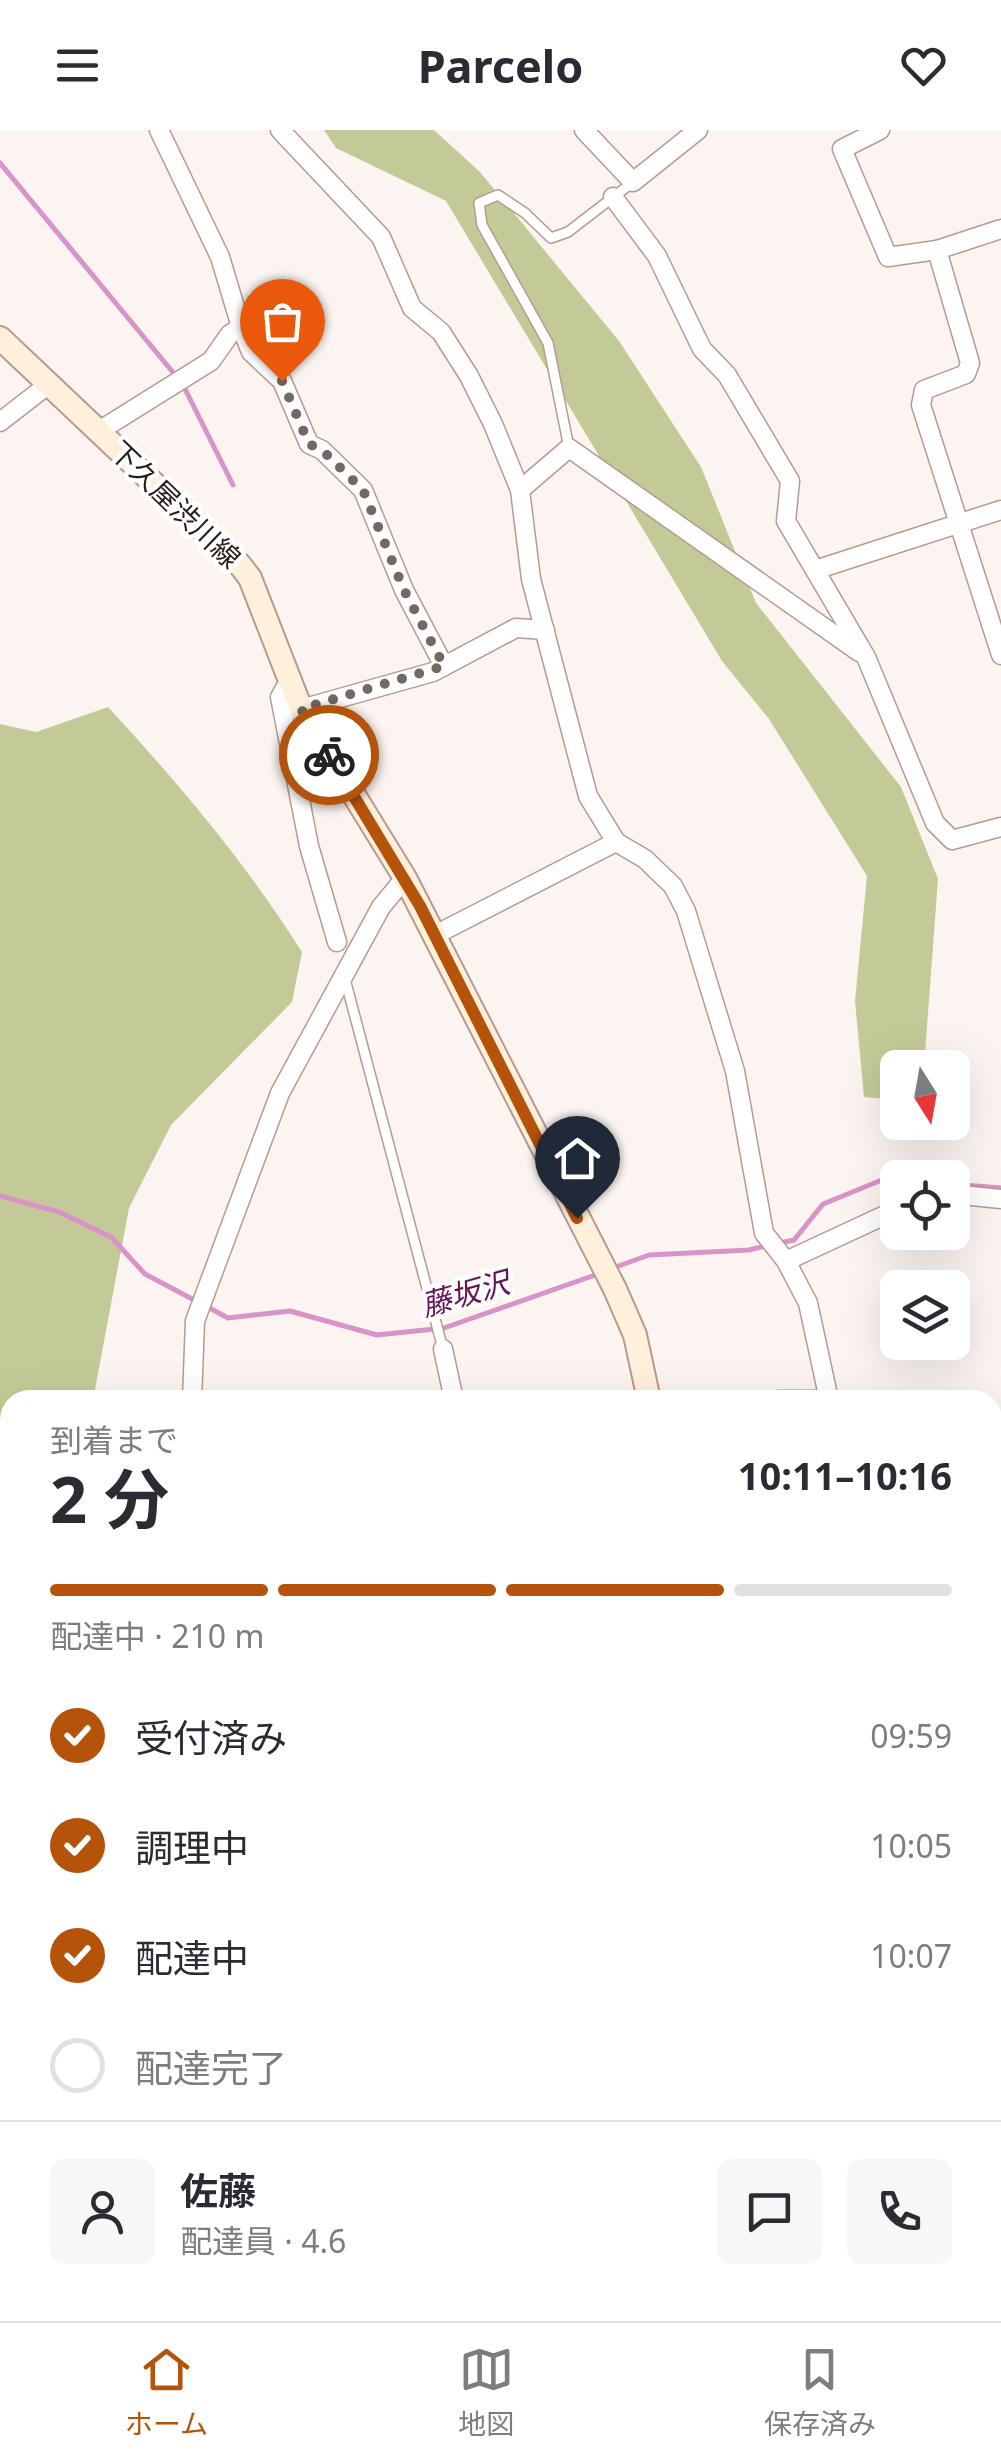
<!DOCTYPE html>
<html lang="ja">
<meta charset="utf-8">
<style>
body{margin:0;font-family:"Noto Sans","Noto Sans JP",sans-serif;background:#f7f7f7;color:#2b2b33;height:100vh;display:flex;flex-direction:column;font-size:38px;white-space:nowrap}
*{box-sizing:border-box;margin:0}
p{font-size:32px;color:#7c7c81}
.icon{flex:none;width:55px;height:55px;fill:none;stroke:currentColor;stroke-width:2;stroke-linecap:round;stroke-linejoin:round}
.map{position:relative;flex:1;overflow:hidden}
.details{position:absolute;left:0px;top:1260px;width:1002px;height:932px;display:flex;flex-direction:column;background:#fff;border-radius:30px 30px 0 0;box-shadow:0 10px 40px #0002}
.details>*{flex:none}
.needle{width:65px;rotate:169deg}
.tools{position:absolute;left:880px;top:920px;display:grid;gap:20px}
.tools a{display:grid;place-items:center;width:90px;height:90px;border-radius:15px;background:#fff;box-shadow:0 10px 40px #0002;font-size:50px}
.pin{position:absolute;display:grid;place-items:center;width:85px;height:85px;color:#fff;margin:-102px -42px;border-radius:50% 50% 50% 0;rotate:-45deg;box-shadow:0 0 10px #0007}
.pin .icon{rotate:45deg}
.courier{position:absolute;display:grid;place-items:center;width:100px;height:100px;margin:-50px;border:8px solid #b45309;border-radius:50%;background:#fff;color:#222;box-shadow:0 2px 12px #0007}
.overview em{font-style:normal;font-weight:700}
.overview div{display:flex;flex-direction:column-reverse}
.overview{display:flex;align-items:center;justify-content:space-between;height:170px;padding:0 50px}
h1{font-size:65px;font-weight:700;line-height:75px}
.bar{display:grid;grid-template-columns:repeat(4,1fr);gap:15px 10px;align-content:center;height:120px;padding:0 50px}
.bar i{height:12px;border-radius:8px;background:#e1e1e2}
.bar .current{background:#b45309}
.bar p{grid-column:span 4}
.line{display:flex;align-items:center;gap:25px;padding:0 50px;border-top:2px solid #e1e1e2}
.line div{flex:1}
.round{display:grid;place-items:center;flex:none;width:105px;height:105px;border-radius:15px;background:#f7f7f7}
ol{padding:0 50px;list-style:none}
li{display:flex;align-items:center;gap:30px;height:110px}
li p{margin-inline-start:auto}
li .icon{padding:10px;border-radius:50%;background:#b45309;color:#fff;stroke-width:4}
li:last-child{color:#7c7c81}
li i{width:55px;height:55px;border:5px solid #e1e1e2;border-radius:50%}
header{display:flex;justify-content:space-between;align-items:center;height:130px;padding:0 50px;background:#fff;font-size:45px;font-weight:700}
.dock{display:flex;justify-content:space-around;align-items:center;height:140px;border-top:2px solid #e1e1e2;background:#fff;font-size:28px;color:#7c7c81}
.dock a{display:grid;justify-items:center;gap:5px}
.dock .current{color:#b45309}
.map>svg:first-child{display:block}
.green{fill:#c4ca97}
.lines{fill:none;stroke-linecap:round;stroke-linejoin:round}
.stream{stroke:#d894c8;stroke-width:5}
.lane-casing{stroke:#b89a8e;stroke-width:12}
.street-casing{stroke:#b89a8e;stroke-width:21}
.secondary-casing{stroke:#b89a8e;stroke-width:26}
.lane{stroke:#fff;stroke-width:9}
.street{stroke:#fff;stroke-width:18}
.secondary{stroke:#fef0da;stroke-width:22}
.done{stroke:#726864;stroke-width:10;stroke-dasharray:0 18}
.route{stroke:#b45309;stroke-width:12}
.labels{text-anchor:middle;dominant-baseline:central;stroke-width:9;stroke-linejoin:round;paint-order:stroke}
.street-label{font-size:28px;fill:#281d18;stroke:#fff}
.water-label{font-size:30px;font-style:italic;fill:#631356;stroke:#fff}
</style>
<header><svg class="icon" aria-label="menu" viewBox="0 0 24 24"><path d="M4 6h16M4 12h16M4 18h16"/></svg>Parcelo<svg class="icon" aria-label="heart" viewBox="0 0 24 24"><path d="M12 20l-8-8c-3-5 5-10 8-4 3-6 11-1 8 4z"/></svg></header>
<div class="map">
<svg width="1001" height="2191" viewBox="0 0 1001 2191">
<rect width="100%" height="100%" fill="#fbf4f1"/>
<g class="green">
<path d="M 324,0 L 434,0 L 480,42 L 619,211 L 701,337 L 756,473 L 901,657 L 938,749 L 924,937 L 898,938 L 897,970 L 864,967 L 855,871 L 867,746 L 769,589 L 722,531 L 446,71 L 336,18 Z"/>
<path d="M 108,577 C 179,654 246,733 302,822 L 292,872 L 171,995 L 129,1078 L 93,1270 L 10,1270 L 10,1355 L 0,1353 L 0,594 L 36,602 Z"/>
</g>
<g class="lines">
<g class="stream">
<path d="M 0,33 L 176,246"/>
<path d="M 183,255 L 233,355"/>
<path d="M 952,1050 L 963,1055 L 1001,1058"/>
<path d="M 0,1066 L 59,1082 L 111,1107 L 145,1144 L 196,1171"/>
<path d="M 780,1113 L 794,1110 L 823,1074 L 894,1045 L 928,1038 L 947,1048"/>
<path d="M 613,1138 L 649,1125 L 749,1120 L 769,1115"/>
<path d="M 206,1176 L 228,1188 L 290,1181 L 377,1205 L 444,1198 L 598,1144"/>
<path d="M 992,1454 L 1001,1448"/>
<path d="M 0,1906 L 10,1907"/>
<path d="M 0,2014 L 10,2013"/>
<path d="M 992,2049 L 1001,2046"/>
</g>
<defs>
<g id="lane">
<path d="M 569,318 L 548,213 L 482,95 L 479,73 L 498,65 L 525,83 L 551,108 L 568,102 L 633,52"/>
<path d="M 345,849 L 443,1219"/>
<path d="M 992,2083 L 1001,2085"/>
<path d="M 460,2191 L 461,2182"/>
</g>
<g id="street">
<path d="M 280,0 L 381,107 L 412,178 L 441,202 L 469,246 L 493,294 L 520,360 L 531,449 L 588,666 L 616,712 L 645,729 L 673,756 L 686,781 L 735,941 L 764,1103 L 786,1131 L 808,1173 L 829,1270"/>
<path d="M 584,0 L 633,52 L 698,0"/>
<path d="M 880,0 L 842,19 L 888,127 L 937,120"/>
<path d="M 613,67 L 657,126 L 702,219 L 727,245 L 790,351 L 786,391 L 866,527 L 935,693 L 952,710 L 1001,697"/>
<path d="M 1001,99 L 937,120 L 970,233 L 966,244 L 924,260 L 921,275 L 1001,525"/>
<path d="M 241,197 L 251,222 L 282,251 L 309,314 L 322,320 L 363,360 L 404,460 L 444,536"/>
<path d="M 0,292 L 49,254"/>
<path d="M 99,301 L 211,231 L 230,204 L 241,197 L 220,127 L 159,0"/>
<path d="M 520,360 L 569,318 L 859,522"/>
<path d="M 815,440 L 1001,380"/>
<path d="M 291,548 L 280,567 L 309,716 L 337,812"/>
<path d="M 301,579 L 433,542 L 516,498 L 545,500"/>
<path d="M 435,805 L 616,712"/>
<path d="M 952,1064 L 1001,1069"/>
<path d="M 786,1131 L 898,1079"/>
<path d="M 443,1219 L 454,1270"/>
<path d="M 192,1270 L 195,1191 L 280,963 L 381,777 L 405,748"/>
<path d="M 778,1270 L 829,1270"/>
<path d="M 992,1503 L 1001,1506"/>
<path d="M 0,1631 L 10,1633"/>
<path d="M 0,2027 L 10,2027"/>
<path d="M 106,2191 L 109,2182"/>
</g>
<g id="secondary">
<path d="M 0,208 L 240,435 L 250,448 L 301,579 L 405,748 L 615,1159 L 635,1205 L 649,1270"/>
<path d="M 655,2182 L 656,2191"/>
</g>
</defs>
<use href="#lane" class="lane-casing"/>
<use href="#street" class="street-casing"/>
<use href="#secondary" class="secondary-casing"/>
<use href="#lane" class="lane"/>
<use href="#street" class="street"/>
<use href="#secondary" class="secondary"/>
</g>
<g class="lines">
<path class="done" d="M 282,251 L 309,314 L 322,320 L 363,360 L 404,460 L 444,536 L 301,579 L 329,625"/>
<path class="route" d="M 329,625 L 420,776 L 577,1088"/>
</g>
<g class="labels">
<g class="street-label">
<text transform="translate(176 374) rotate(44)">下久屋渋川線</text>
</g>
<g class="water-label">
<text transform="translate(465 1163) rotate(-16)">藤坂沢</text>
</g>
</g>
</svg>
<div class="tools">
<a><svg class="needle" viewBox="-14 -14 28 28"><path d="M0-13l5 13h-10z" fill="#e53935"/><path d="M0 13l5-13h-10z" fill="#7c7c81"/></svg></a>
<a><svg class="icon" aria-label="locate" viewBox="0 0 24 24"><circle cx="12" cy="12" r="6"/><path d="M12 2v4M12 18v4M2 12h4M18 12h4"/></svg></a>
<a><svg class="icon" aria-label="layers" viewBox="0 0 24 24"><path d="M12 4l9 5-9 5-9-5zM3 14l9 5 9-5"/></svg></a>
</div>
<div class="pin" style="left:282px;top:251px;background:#ea580c"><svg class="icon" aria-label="bag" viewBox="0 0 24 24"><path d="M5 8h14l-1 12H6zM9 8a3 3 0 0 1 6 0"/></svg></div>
<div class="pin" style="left:577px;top:1088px;background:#1f2937"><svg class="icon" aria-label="home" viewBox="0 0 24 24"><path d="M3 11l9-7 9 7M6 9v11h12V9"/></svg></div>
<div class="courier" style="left:329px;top:625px"><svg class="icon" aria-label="bike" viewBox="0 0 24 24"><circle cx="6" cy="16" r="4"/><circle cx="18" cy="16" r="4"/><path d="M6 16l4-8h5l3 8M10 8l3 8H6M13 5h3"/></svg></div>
<section class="details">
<div class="overview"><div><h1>2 分</h1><p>到着まで</p></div><em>10:11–10:16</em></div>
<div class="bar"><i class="current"></i><i class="current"></i><i class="current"></i><i></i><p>配達中 · 210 m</p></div>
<ol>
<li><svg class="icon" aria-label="check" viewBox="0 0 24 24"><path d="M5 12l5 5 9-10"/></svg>受付済み<p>09:59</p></li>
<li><svg class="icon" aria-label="check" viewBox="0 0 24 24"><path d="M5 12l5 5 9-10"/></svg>調理中<p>10:05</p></li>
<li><svg class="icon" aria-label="check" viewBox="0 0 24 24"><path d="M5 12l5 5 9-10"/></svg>配達中<p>10:07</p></li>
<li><i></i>配達完了</li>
</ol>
<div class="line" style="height:180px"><a class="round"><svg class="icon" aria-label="person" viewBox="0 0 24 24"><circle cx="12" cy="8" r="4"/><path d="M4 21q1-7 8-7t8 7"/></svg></a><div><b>佐藤</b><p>配達員 · 4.6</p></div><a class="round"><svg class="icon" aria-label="chat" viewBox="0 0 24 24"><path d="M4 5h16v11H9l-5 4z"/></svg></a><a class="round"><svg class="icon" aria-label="phone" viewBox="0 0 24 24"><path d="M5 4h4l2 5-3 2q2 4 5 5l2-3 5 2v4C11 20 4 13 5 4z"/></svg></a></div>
</section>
</div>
<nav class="dock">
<a class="current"><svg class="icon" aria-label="home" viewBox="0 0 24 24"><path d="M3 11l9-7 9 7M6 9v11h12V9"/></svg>ホーム</a>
<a><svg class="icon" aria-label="map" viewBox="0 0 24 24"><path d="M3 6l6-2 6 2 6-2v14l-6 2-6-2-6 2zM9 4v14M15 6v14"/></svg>地図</a>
<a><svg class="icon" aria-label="saved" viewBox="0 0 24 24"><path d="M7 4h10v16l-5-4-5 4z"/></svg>保存済み</a>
</nav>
